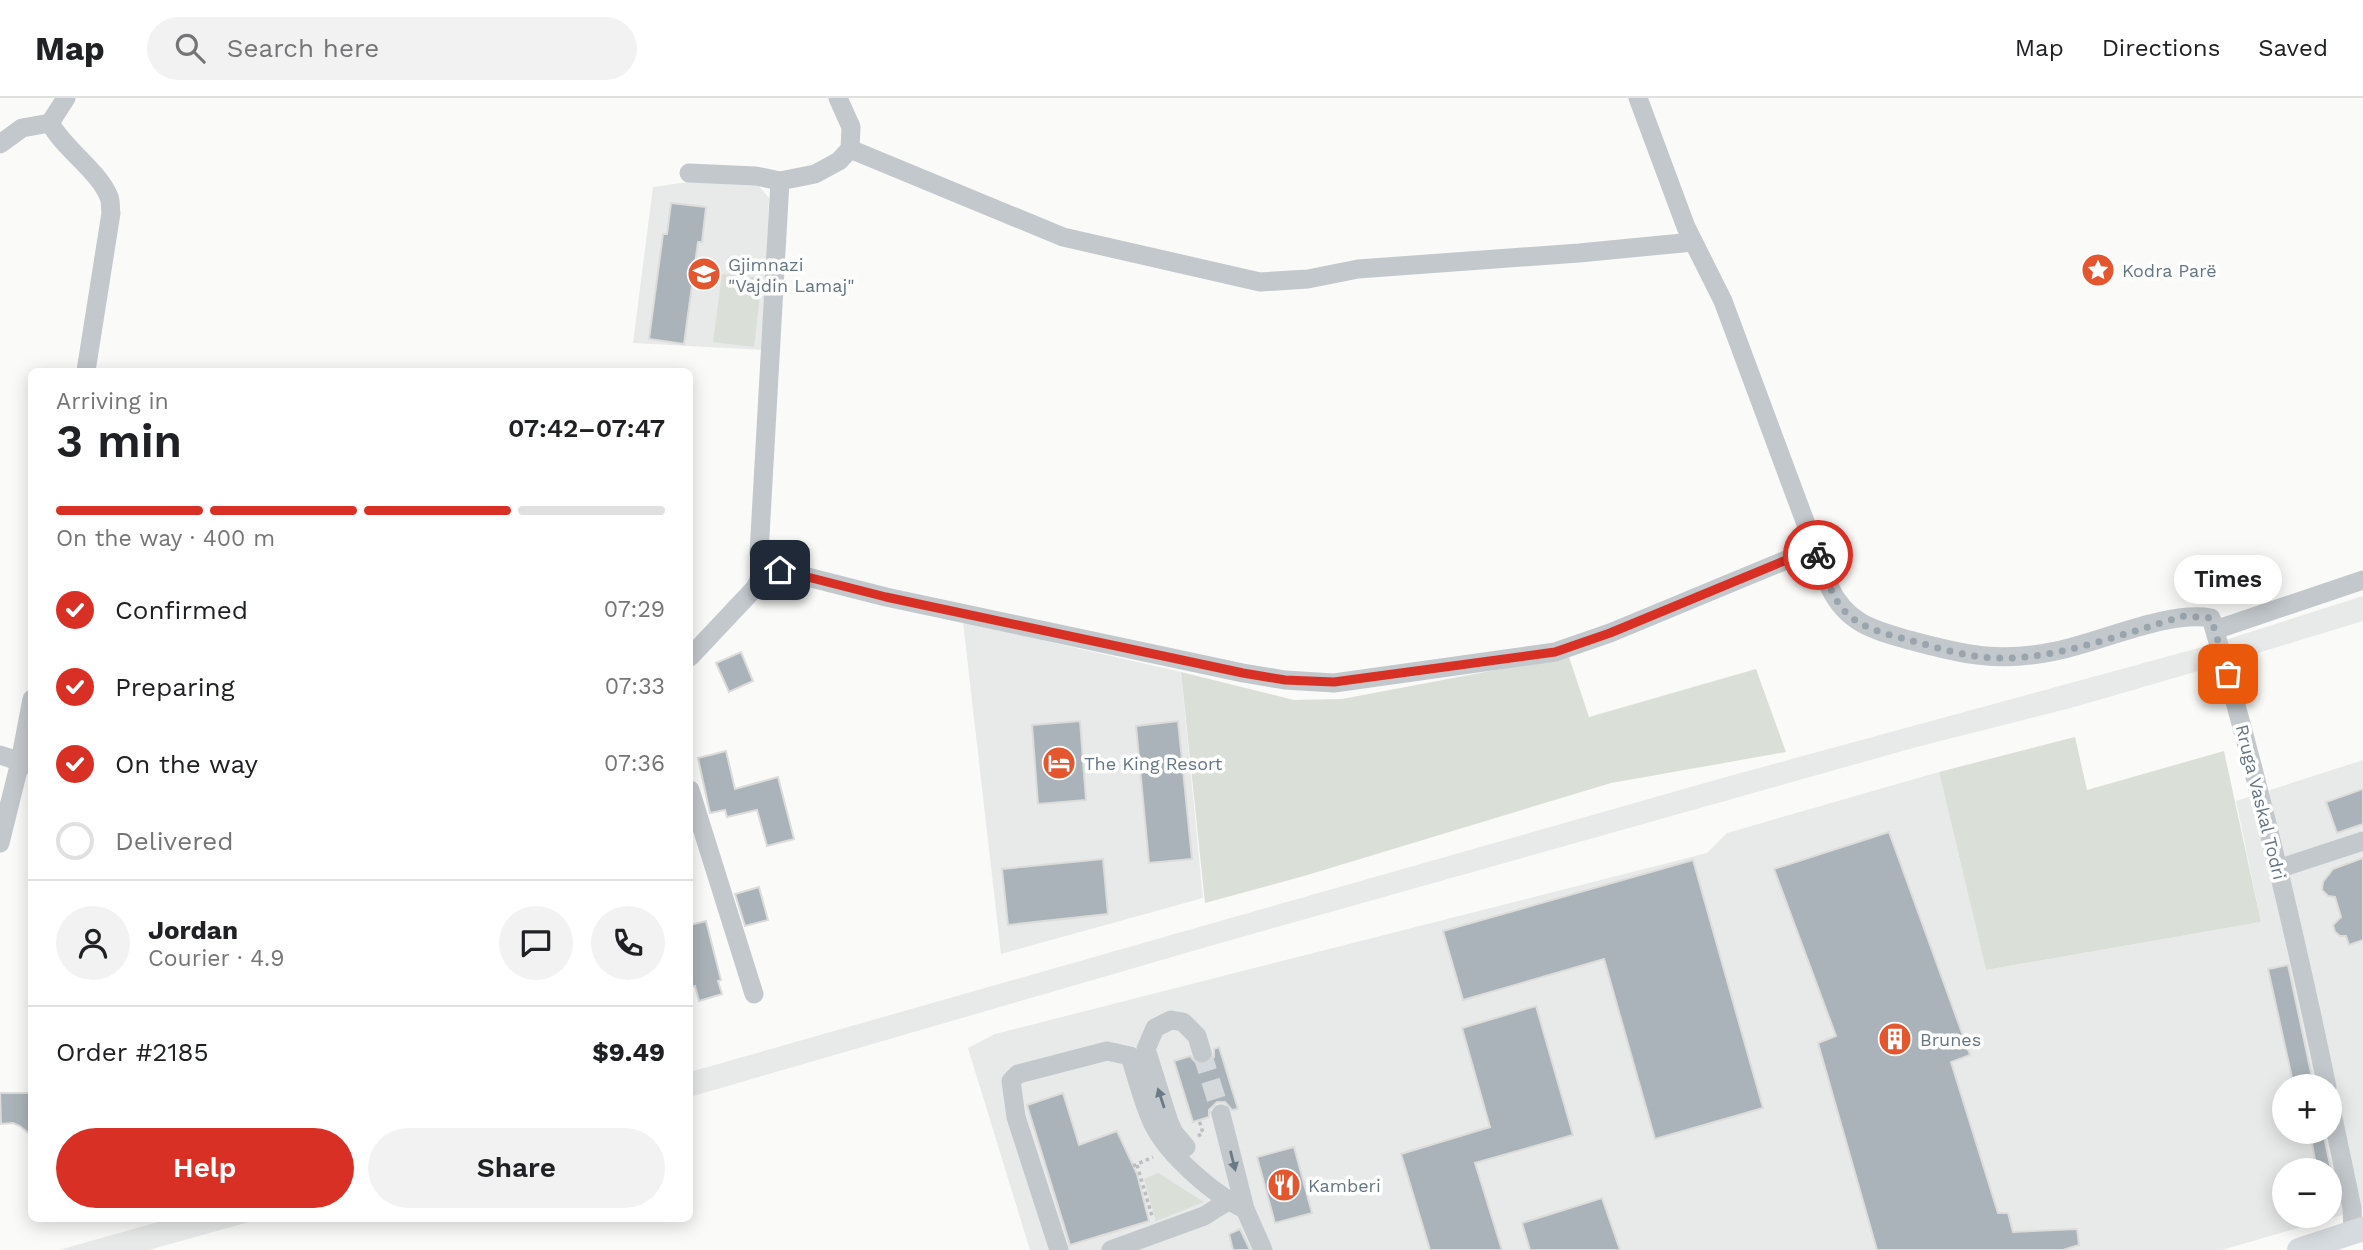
<!DOCTYPE html>
<meta charset="utf-8">
<style>
body{margin:0;font-family:"Work Sans",sans-serif;background:#f2f2f2;color:#202124;height:100vh;display:flex;flex-direction:column;font-size:26px;white-space:nowrap}
*{box-sizing:border-box;margin:0}
p{font-size:23px;color:#757577}
.icon{flex:none;width:38px;height:38px;fill:none;stroke:currentColor;stroke-width:2;stroke-linecap:round;stroke-linejoin:round}
.map{position:relative;flex:1;overflow:hidden}
.drawer{position:absolute;left:28px;top:270px;width:665px;height:854px;display:flex;flex-direction:column;background:#fff;border-radius:10px;box-shadow:0 4px 18px #0003}
.drawer>*{flex:none}
.tools{position:absolute;left:2272px;top:976px;display:grid;gap:14px}
.tools a{display:grid;place-items:center;width:70px;height:70px;border-radius:50%;background:#fff;box-shadow:0 4px 18px #0003;font-size:35px}
.pin{position:absolute;display:grid;place-items:center;width:60px;height:60px;color:#fff;margin:-30px;border-radius:14px;box-shadow:0 4px 10px #0006}
.courier{position:absolute;display:grid;place-items:center;width:70px;height:70px;margin:-35px;border:5px solid #d93025;border-radius:50%;background:#fff;color:#222;box-shadow:0 2px 9px #0007}
.bubble{position:absolute;height:49px;border-radius:24px;background:#fff;box-shadow:0 4px 18px #0003;font-size:23px;font-weight:600;line-height:49px;text-align:center}
.summary em{font-style:normal;font-weight:600}
.summary div{display:flex;flex-direction:column-reverse}
.summary{display:flex;align-items:center;justify-content:space-between;height:119px;padding:0 28px}
h1{font-size:46px;font-weight:600;line-height:52px}
.bar{display:grid;grid-template-columns:repeat(4,1fr);gap:10px 7px;align-content:center;height:84px;padding:0 28px}
.bar i{height:9px;border-radius:5px;background:#e0e0e0}
.bar .active{background:#d93025}
.bar p{grid-column:span 4}
.line{display:flex;align-items:center;gap:18px;padding:0 28px;border-top:2px solid #e0e0e0}
.line div{flex:1}
.round{display:grid;place-items:center;flex:none;width:74px;height:74px;border-radius:37px;background:#f2f2f2}
ol{padding:0 28px;list-style:none}
li{display:flex;align-items:center;gap:21px;height:77px}
li p{margin-inline-start:auto}
li .icon{padding:7px;border-radius:50%;background:#d93025;color:#fff;stroke-width:4}
li:last-child{color:#757577}
li i{width:38px;height:38px;border:4px solid #e0e0e0;border-radius:50%}
.cta{display:flex;gap:14px;margin-top:auto;padding:14px 28px}
.cta a{flex:1;height:80px;border-radius:42px;background:#d93025;color:#fff;font-size:28px;font-weight:600;line-height:80px;text-align:center}
.cta a+a{background:#f2f2f2;color:#202124}
header{display:flex;align-items:center;gap:42px;box-sizing:border-box;height:98px;padding:0 35px;background:#fff;border-bottom:2px solid #e0e0e0}
header strong{font-size:33px}
nav{display:flex;gap:38px;margin-inline-start:auto;font-size:24px}
.search{width:490px;height:63px;background:#f2f2f2;display:flex;align-items:center;gap:18px;box-sizing:border-box;padding:0 24px;border-radius:38px;color:#757577;font-size:26px}
.map>svg:first-child{display:block}
.built{fill:#e8e9e9;fill-rule:evenodd}
.green{fill:#dadfd7}
.building{fill:#aab3b9;stroke:#dcdcda;stroke-width:2}
.lines{fill:none;stroke-linecap:round;stroke-linejoin:round}
.minor-tunnel{stroke:#d5d9db;stroke-width:19;stroke-dasharray:19 10;stroke-linecap:butt}
.path{stroke:#bbbfc2;stroke-width:3.5;stroke-dasharray:3.5 3.5;stroke-linecap:butt}
.minor{stroke:#c3c8cc;stroke-width:19}
.major{stroke:#d6dbdf;stroke-width:24}
.oneway{fill:#6a7a87}
.done{stroke:#99a4ac;stroke-width:7;stroke-dasharray:0 12.6}
.route{stroke:#d93025;stroke-width:9}
.labels{text-anchor:middle;dominant-baseline:central;stroke-width:7;stroke-linejoin:round;paint-order:stroke}
.poi-label{font-size:18px;fill:#657683;stroke:#fff;text-anchor:start}
.street-label{font-size:18px;fill:#657683;stroke:#fff}
</style>
<header>
<strong>Map</strong>
<div class="search"><svg class="icon" aria-label="search" viewBox="0 0 24 24"><circle cx="10" cy="10" r="6"/><path d="M15 15l6 6"/></svg>Search here</div>
<nav><a>Map</a><a>Directions</a><a>Saved</a></nav>
</header>
<div class="map">
<svg width="2363" height="1152" viewBox="0 0 2363 1152">
<rect width="100%" height="100%" fill="#fafaf8"/>
<g class="built">
<path d="M 688,84 L 752,86 L 759,88 L 769,100 L 763,252 L 633,245 L 653,89 Z"/>
<path d="M 2363,498 L 2363,523 L 2212,569 L 2071,610 L 1913,650 L 1210,848 L 690,999 L 690,974 L 1726,679 L 2206,548 Z"/>
<path d="M 963,524 L 1181,574 L 1203,800 L 1001,856 Z"/>
<path d="M 2363,662 L 2363,1111 L 2222,1152 L 1030,1152 L 968,950 L 995,936 L 1707,755 L 1727,735 L 1939,674 L 1986,872 L 2261,824 L 2236,703 ZM 2284,989 L 2329,989 L 2329,1034 L 2284,1034 ZM 2284,1073 L 2329,1073 L 2329,1118 L 2284,1118 Z"/>
<path d="M 172,1120 L 263,1120 L 149,1152 L 59,1152 Z"/>
</g>
<g class="green">
<path d="M 722,176 L 762,180 L 754,249 L 713,244 Z"/>
<path d="M 1570,558 L 1569,559 L 1589,619 L 1756,571 L 1786,654 L 1611,685 L 1304,778 L 1205,805 L 1181,574 L 1294,602 L 1342,601 Z"/>
<path d="M 2075,639 L 2087,692 L 2224,653 L 2261,824 L 1986,872 L 1939,674 Z"/>
<path d="M 1158,1075 L 1204,1104 L 1156,1123 L 1144,1081 Z"/>
</g>
<g class="building">
<path d="M 671,105 L 706,109 L 702,144 L 698,144 L 684,246 L 649,241 L 663,136 L 667,136 Z"/>
<path d="M 741,554 L 753,583 L 729,594 L 716,565 Z"/>
<path d="M 1080,623 L 1086,702 L 1038,706 L 1032,627 Z"/>
<path d="M 1178,623 L 1192,761 L 1149,765 L 1136,628 Z"/>
<path d="M 726,653 L 735,691 L 778,679 L 794,741 L 767,748 L 757,712 L 727,719 L 725,712 L 710,715 L 698,660 Z"/>
<path d="M 2363,691 L 2363,726 L 2337,735 L 2326,704 Z"/>
<path d="M 1889,734 L 1970,957 L 1951,964 L 1998,1115 L 2008,1115 L 2013,1134 L 2077,1131 L 2079,1147 L 2063,1152 L 1877,1152 L 1818,945 L 1836,938 L 1774,771 Z"/>
<path d="M 2363,760 L 2363,842 L 2349,847 L 2346,838 L 2340,838 L 2335,834 L 2333,827 L 2341,819 L 2335,799 L 2328,798 L 2322,792 L 2323,784 L 2333,771 Z"/>
<path d="M 1103,761 L 1108,816 L 1008,827 L 1002,771 Z"/>
<path d="M 1693,762 L 1763,1010 L 1655,1041 L 1604,861 L 1463,902 L 1443,833 Z"/>
<path d="M 759,789 L 768,822 L 745,828 L 735,796 Z"/>
<path d="M 706,823 L 721,882 L 718,883 L 722,896 L 699,903 L 695,888 L 690,889 L 690,827 Z"/>
<path d="M 2288,867 L 2313,984 L 2294,989 L 2268,871 Z"/>
<path d="M 1536,908 L 1573,1037 L 1475,1065 L 1502,1152 L 1430,1152 L 1401,1056 L 1490,1029 L 1462,930 Z"/>
<path d="M 1219,949 L 1238,1011 L 1232,1012 L 1225,1004 L 1217,1004 L 1209,1012 L 1209,1019 L 1193,1024 L 1174,963 L 1190,958 L 1198,967 L 1206,966 L 1214,959 L 1214,951 Z"/>
<path d="M 0,995 L 32,995 L 32,1038 L 20,1028 L 13,1025 L 1,1026 Z"/>
<path d="M 1063,995 L 1079,1047 L 1117,1033 L 1137,1076 L 1149,1123 L 1070,1147 L 1027,1007 Z"/>
<path d="M 2310,1034 L 2323,1034 L 2331,1071 L 2317,1073 Z"/>
<path d="M 1294,1049 L 1312,1115 L 1275,1125 L 1257,1059 Z"/>
<path d="M 1602,1100 L 1620,1152 L 1530,1152 L 1522,1125 Z"/>
<path d="M 1240,1131 L 1250,1152 L 1233,1152 L 1229,1136 Z"/>
</g>
<g class="lines">
<path class="minor-tunnel" d="M 1202,955 L 1221,1016"/>
<g class="path">
<path d="M 1198,1038 L 1203,1035 L 1199,1022"/>
<path d="M 1137,1067 L 1152,1118"/>
<path d="M 1133,1068 L 1153,1059"/>
</g>
<g class="minor">
<path d="M 66,0 L 50,25 C 64,51 99,73 109,99 C 111,103 110,110 111,115 L 86,273"/>
<path d="M 1638,0 L 1686,129 L 1723,203 L 1829,488 C 1846,525 1873,532 1909,542 C 1964,557 2000,565 2056,553 C 2101,544 2169,512 2211,520 C 2257,674 2294,831 2327,989"/>
<path d="M 0,46 L 22,30 L 50,25"/>
<path d="M 850,51 L 1063,139 L 1260,184 L 1308,181 L 1358,171 L 1579,155 L 1693,144"/>
<path d="M 689,75 L 756,78 L 780,83 L 815,76 L 839,63 L 850,51 L 851,29 L 838,0"/>
<path d="M 764,471 L 780,472 L 886,499 L 1243,575 L 1285,582 L 1334,585 L 1555,554 L 1610,535 L 1815,450"/>
<path d="M 2215,532 L 2363,482"/>
<path d="M 690,559 L 755,490 L 764,471 L 759,455 L 780,83"/>
<path d="M 0,657 L 30,667"/>
<path d="M 690,692 L 754,896"/>
<path d="M 0,745 L 20,664 L 32,601"/>
<path d="M 2278,771 L 2363,743"/>
<path d="M 2329,1001 L 2352,1110 L 2353,1134"/>
<path d="M 1221,1016 L 1245,1111 L 1263,1152"/>
<path d="M 1186,1049 L 1174,1035 L 1169,1024 L 1146,951 L 1155,930 L 1171,922 L 1183,924 L 1197,938 L 1202,955"/>
<path d="M 1059,1152 L 1016,1019 L 1011,983 L 1018,976 L 1107,953 L 1130,958 C 1137,980 1143,1005 1153,1026 C 1168,1057 1214,1097 1245,1111"/>
<path d="M 1111,1152 L 1204,1118 L 1228,1103"/>
</g>
<path class="major" d="M 2299,1152 L 2363,1131"/>
</g>
<defs><path id="oneway-solid" d="M-6-.8H1V-3.2L6.5 0L1 3.2V.8H-6Z" transform="scale(1.75)"/></defs>
<g class="oneway">
<use href="#oneway-solid" transform="translate(1161 1000) rotate(-108)"/>
<use href="#oneway-solid" transform="translate(1233 1063) rotate(76)"/>
</g>
<g class="lines">
<path class="done" d="M 1818,457 C 1825,475 1830,495 1842,510 C 1858,530 1886,536 1909,542 C 1938,550 1967,559 1997,560 C 2056,562 2128,534 2184,518 L 2211,520 L 2228,576"/>
<path class="route" d="M 780,472 L 886,499 L 1243,575 L 1285,582 L 1334,584 L 1555,554 L 1610,535 L 1815,450 L 1818,457"/>
</g>
<defs>
<symbol id="sight-disc" viewBox="-11 -11 22 22"><circle r="9.5" fill="#e4572e" stroke="#fff"/><path d="M0-6L1.8-2.2L6-1.7L2.9 1.2L3.7 5.4L0 3.3L-3.7 5.4L-2.9 1.2L-6-1.7L-1.8-2.2Z" fill="#fff"/></symbol>
<symbol id="school-disc" viewBox="-11 -11 22 22"><circle r="9.5" fill="#e4572e" stroke="#fff"/><path d="M0-5L7-2L0 1L-7-2ZM-4 1L0 2.5L4 1V4Q0 6-4 4Z" fill="#fff"/></symbol>
<symbol id="hotel-disc" viewBox="-11 -11 22 22"><circle r="9.5" fill="#e4572e" stroke="#fff"/><path d="M-6-4.5h1.5V1H6V5H4.5V3h-9V5H-6ZM-4 0a1.8 1.8 0 1 1 3.6 0ZM.5 0V-2.5h3Q6-2.5 6 0Z" fill="#fff"/></symbol>
<symbol id="building-disc" viewBox="-11 -11 22 22"><circle r="9.5" fill="#e4572e" stroke="#fff"/><path d="M-4-6H4V6H1V3H-1V6H-4ZM-2.5-4.3h1.7v1.8h-1.7ZM.8-4.3h1.7v1.8H.8ZM-2.5-1h1.7V.8h-1.7ZM.8-1h1.7V.8H.8Z" fill="#fff"/></symbol>
<symbol id="restaurant-disc" viewBox="-11 -11 22 22"><circle r="9.5" fill="#e4572e" stroke="#fff"/><path d="M-5-6h1v4h1v-4h1v4h1v-4h1v5L-1.5 .5V6h-2V.5L-5-1ZM5-6V6H3V1.5H1.5Q1.5-4 5-6Z" fill="#fff"/></symbol>
</defs>
<g fill-rule="evenodd">
<use href="#sight-disc" x="2079" y="153" width="38" height="38"/>
<use href="#school-disc" x="685" y="157" width="38" height="38"/>
<use href="#hotel-disc" x="1040" y="646" width="38" height="38"/>
<use href="#building-disc" x="1876" y="922" width="38" height="38"/>
<use href="#restaurant-disc" x="1265" y="1068" width="38" height="38"/>
</g>
<g class="labels">
<g class="poi-label">
<text x="728" y="166">Gjimnazi<tspan x="728" dy="21">"Vajdin Lamaj"</tspan></text>
<text x="2122" y="172">Kodra Parë</text>
<text x="1084" y="665">The King Resort</text>
<text x="1920" y="941">Brunes</text>
<text x="1308" y="1087">Kamberi</text>
</g>
<g class="street-label">
<text transform="translate(2261 704) rotate(76)">Rruga Vaskal Todri</text>
</g>
</g>
</svg>
<div class="tools">
<a>+</a>
<a>−</a>
</div>
<div class="pin" style="left:2228px;top:576px;background:#ea580c"><svg class="icon" aria-label="bag" viewBox="0 0 24 24"><path d="M5 8h14l-1 12H6zM9 8a3 3 0 0 1 6 0"/></svg></div>
<div class="pin" style="left:780px;top:472px;background:#1f2937"><svg class="icon" aria-label="home" viewBox="0 0 24 24"><path d="M3 11l9-7 9 7M6 9v11h12V9"/></svg></div>
<div class="courier" style="left:1818px;top:457px"><svg class="icon" aria-label="bike" viewBox="0 0 24 24"><circle cx="6" cy="16" r="4"/><circle cx="18" cy="16" r="4"/><path d="M6 16l4-8h5l3 8M10 8l3 8H6M13 5h3"/></svg></div>
<div class="bubble" style="left:2174px;top:457px;width:108px">Times</div>
<section class="drawer">
<div class="summary"><div><h1>3 min</h1><p>Arriving in</p></div><em>07:42–07:47</em></div>
<div class="bar"><i class="active"></i><i class="active"></i><i class="active"></i><i></i><p>On the way · 400 m</p></div>
<ol>
<li><svg class="icon" aria-label="check" viewBox="0 0 24 24"><path d="M5 12l5 5 9-10"/></svg>Confirmed<p>07:29</p></li>
<li><svg class="icon" aria-label="check" viewBox="0 0 24 24"><path d="M5 12l5 5 9-10"/></svg>Preparing<p>07:33</p></li>
<li><svg class="icon" aria-label="check" viewBox="0 0 24 24"><path d="M5 12l5 5 9-10"/></svg>On the way<p>07:36</p></li>
<li><i></i>Delivered</li>
</ol>
<div class="line" style="height:126px"><a class="round"><svg class="icon" aria-label="person" viewBox="0 0 24 24"><circle cx="12" cy="8" r="4"/><path d="M4 21q1-7 8-7t8 7"/></svg></a><div><b>Jordan</b><p>Courier · 4.9</p></div><a class="round"><svg class="icon" aria-label="chat" viewBox="0 0 24 24"><path d="M4 5h16v11H9l-5 4z"/></svg></a><a class="round"><svg class="icon" aria-label="phone" viewBox="0 0 24 24"><path d="M5 4h4l2 5-3 2q2 4 5 5l2-3 5 2v4C11 20 4 13 5 4z"/></svg></a></div>
<div class="line" style="height:91px"><div>Order #2185</div><b>$9.49</b></div>
<div class="cta"><a>Help</a><a>Share</a></div>
</section>
</div>
